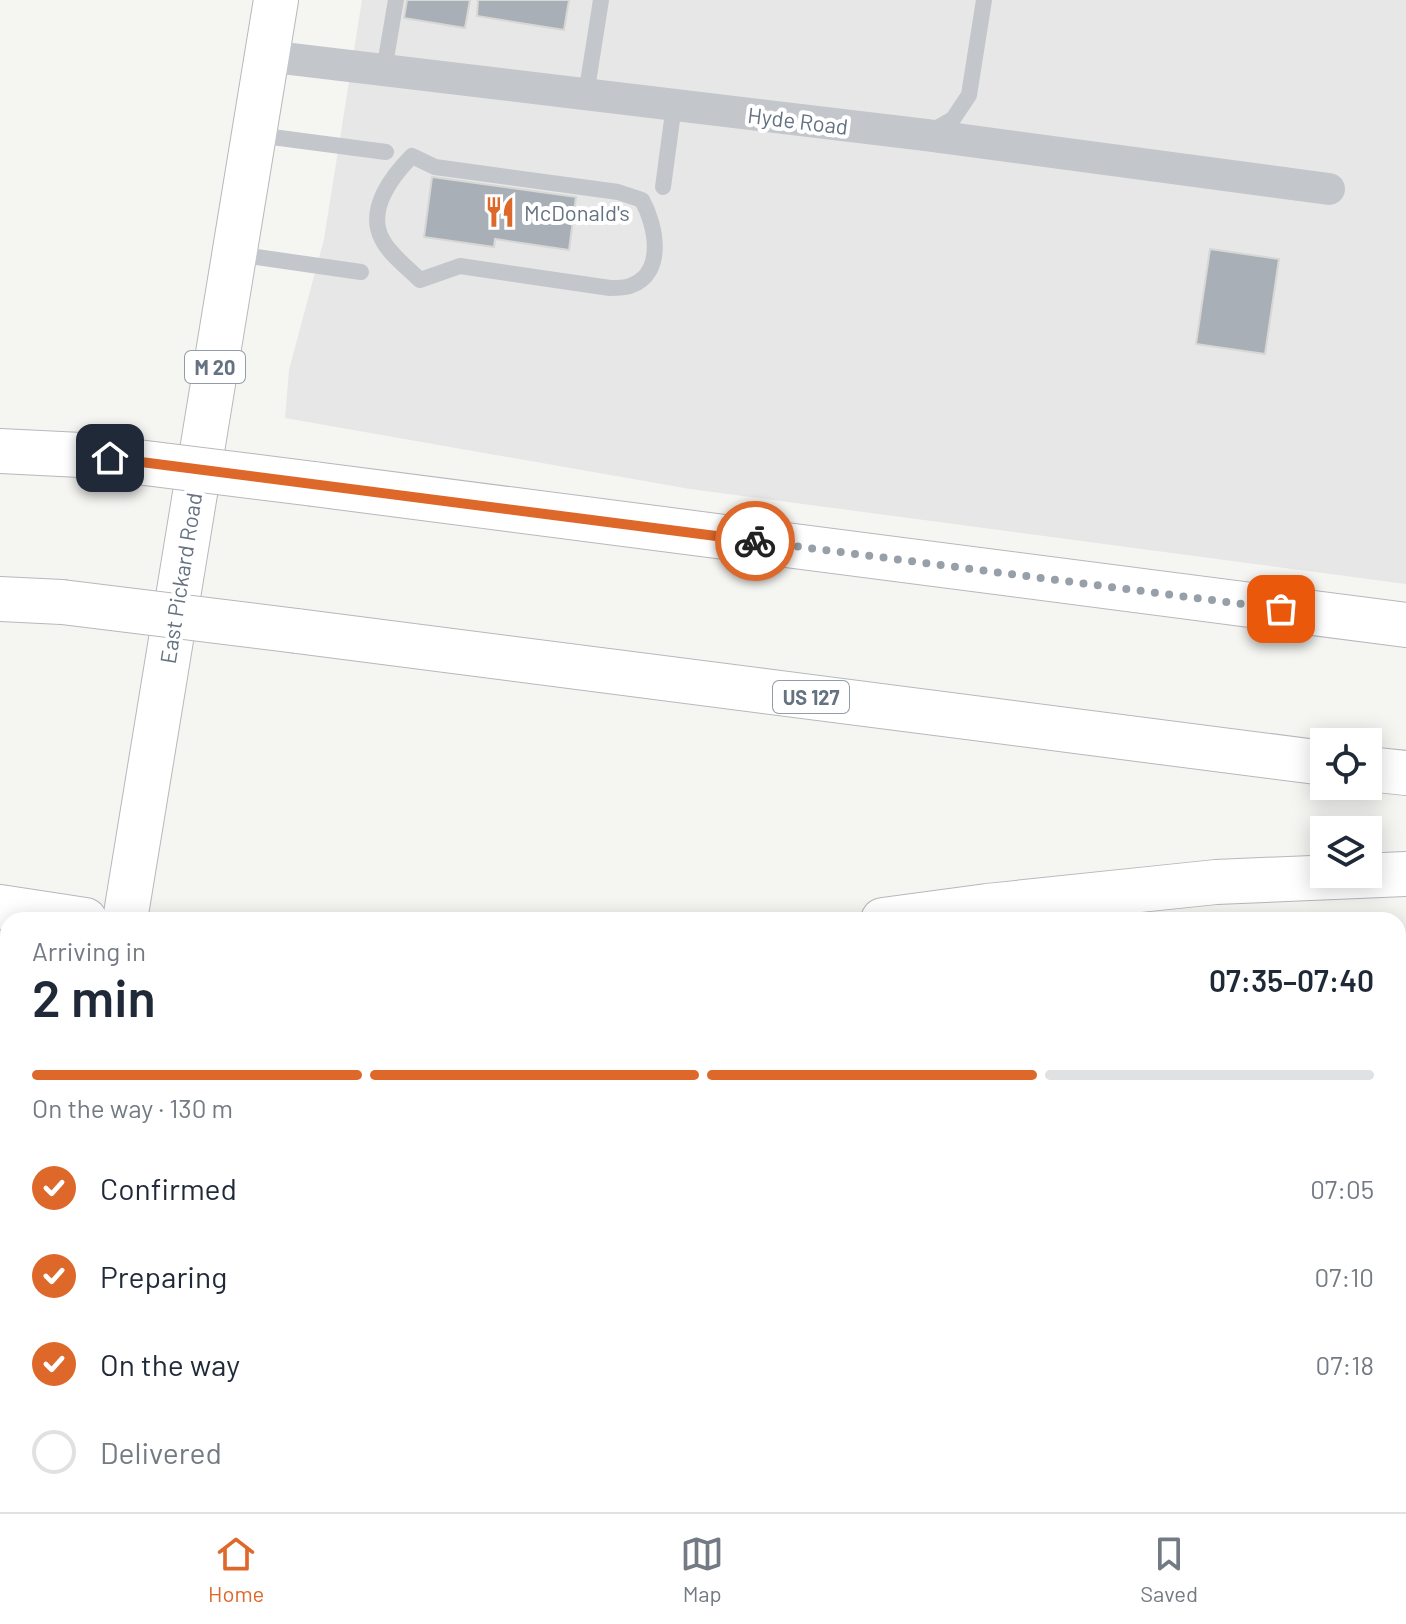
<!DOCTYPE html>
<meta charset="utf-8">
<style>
body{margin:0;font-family:Barlow,sans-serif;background:#f2f2f3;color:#1f2937;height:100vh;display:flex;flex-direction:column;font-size:30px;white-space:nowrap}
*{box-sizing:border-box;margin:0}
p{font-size:26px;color:#747a83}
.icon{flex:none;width:44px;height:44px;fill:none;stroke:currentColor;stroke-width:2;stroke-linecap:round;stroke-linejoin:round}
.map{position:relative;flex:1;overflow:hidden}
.sheet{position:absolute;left:0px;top:912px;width:1406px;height:600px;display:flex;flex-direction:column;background:#fff;border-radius:24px 24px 0 0;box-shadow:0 4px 20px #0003}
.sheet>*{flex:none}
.fabs{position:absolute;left:1310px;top:728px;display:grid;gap:16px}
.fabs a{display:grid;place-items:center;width:72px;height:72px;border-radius:0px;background:#fff;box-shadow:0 4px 20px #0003;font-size:40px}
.pin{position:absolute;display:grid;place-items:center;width:68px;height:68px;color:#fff;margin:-34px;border-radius:16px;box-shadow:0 4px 12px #0006}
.courier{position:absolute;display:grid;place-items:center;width:80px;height:80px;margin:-40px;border:6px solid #de682a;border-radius:50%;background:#fff;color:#222;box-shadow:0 2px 10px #0007}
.overview em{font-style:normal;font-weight:600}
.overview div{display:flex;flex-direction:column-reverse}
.overview{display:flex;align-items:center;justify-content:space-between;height:136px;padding:0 32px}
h1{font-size:52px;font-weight:600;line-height:60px}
.bar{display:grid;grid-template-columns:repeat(4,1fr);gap:12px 8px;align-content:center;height:96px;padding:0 32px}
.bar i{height:10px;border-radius:6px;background:#e0e1e3}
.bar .on{background:#de682a}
.bar p{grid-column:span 4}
ol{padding:0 32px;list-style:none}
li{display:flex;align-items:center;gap:24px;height:88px}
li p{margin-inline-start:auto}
li .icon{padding:8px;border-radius:50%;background:#de682a;color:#fff;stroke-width:4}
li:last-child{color:#747a83}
li i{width:44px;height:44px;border:4px solid #e0e1e3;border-radius:50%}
.tab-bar{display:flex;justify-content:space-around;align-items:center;height:112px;border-top:2px solid #e0e1e3;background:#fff;font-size:22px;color:#747a83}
.tab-bar a{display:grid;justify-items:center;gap:4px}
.tab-bar .on{color:#de682a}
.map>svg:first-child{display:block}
.built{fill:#e6e7e6}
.building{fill:#a9afb6;stroke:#d7d7d5;stroke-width:2}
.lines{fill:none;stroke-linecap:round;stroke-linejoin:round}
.primary-casing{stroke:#b4b8bc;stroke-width:46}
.highway-casing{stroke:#b6b8bc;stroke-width:46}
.lane{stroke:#c3c6ca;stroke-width:16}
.street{stroke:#c3c6ca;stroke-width:32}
.primary{stroke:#fff;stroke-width:44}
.highway{stroke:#fff;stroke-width:44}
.highway-bridge-casing{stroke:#b6b8bc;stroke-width:46;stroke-linecap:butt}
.highway-bridge{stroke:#fff;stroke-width:44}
.done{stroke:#97a0a9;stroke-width:8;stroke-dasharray:0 14.4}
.route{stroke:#de682a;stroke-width:10}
.labels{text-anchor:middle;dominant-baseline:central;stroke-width:8;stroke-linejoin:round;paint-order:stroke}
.shield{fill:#fff;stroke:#939ca8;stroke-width:2}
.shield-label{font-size:20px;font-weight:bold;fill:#657282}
.street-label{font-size:22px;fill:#657282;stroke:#fff}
.poi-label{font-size:22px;fill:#657282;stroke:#fff;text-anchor:start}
</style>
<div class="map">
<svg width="1406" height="1512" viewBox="0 0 1406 1512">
<rect width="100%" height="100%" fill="#f5f6f2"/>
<g class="built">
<path d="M 362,0 L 1406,0 L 1406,584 L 690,489 L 285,418 L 289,370 L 324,239 Z"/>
<path d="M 0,910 L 8,920 L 8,1504 L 454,1504 L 453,1512 L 0,1512 Z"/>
</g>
<g class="building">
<path d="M 407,0 L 470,0 L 465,28 L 404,18 Z"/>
<path d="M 478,0 L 569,0 L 564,30 L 477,16 Z"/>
<path d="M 432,177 L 576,197 L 569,250 L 495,239 L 494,247 L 424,237 Z"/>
<path d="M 1210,249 L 1279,259 L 1265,354 L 1196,344 Z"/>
</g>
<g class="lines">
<defs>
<path id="primary" d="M 29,1512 L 30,1504"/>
<g id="highway">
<path d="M 0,451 L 81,455"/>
<path d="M 314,484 L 1406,625"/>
<path d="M 0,599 L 62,602"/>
<path d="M 297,631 L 1324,763"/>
<path d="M 1368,769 L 1406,773"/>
<path d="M 0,907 L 85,920"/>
<path d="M 125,920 L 276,0"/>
<path d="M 883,920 L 987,906 L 1216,882 L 1406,874"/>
</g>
</defs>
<use href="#primary" class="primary-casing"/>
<use href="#highway" class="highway-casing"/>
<g class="lane">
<path d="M 384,70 L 396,0"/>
<path d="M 586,95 L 601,0"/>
<path d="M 930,132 L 953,119 L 969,95 L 984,0"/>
<path d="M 257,135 L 386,152"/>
<path d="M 412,156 L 435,167 L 618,192 L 642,200 C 656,225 666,274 630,286 C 624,288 616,288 610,288 L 460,266 L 420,280 C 408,268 389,254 382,239 C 366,209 393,175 412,156 Z"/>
<path d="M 663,187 L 674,105"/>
<path d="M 236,254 L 361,272"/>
<path d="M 223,1512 L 224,1504"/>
</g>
<g class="street">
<path d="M 266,56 L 926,135 L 1329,189"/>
<path d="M 1398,1153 L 1406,1154"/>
<path d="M 726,1512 L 728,1504"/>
</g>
<use href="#primary" class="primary"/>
<use href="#highway" class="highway"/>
<defs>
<g id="highway-bridge">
<path d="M 81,455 L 314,484"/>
<path d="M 62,602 L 297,631"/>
</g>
</defs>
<use href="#highway-bridge" class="highway-bridge-casing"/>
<use href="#highway-bridge" class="highway-bridge"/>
</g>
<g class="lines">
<path class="done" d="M 755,541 L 1281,609"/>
<path class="route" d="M 110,458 L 755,541"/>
</g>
<defs>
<symbol id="restaurant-bare" viewBox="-9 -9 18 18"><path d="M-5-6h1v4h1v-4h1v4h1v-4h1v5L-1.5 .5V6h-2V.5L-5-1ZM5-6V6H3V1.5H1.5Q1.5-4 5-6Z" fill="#de682a" stroke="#fff" stroke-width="2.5" paint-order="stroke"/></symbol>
</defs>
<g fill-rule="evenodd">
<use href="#restaurant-bare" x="478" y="190" width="44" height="44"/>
</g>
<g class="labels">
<g class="shield">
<rect x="185" y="351" width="60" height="32" rx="6"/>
<rect x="773" y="681" width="76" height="32" rx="6"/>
</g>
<g class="shield-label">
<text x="215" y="367">M 20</text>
<text x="811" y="697">US 127</text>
</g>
<g class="street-label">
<text transform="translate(798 120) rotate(7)">Hyde Road</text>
<text transform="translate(180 578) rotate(-81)">East Pickard Road</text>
</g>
<g class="poi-label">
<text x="524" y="212">McDonald's</text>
</g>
</g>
</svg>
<div class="fabs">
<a><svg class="icon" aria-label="locate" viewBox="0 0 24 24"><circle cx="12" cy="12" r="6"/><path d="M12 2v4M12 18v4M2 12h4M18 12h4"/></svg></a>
<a><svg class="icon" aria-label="layers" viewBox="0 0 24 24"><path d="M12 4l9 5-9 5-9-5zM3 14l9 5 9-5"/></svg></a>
</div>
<div class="pin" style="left:1281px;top:609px;background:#ea580c"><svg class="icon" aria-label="bag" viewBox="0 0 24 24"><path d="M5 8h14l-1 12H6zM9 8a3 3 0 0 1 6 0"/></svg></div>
<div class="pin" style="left:110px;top:458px;background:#1f2937"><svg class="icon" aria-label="home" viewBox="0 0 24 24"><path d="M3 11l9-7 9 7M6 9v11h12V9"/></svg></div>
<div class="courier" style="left:755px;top:541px"><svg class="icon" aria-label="bike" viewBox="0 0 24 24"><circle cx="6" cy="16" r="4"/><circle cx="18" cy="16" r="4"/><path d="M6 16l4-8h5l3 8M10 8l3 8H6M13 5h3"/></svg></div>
<section class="sheet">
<div class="overview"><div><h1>2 min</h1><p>Arriving in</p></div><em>07:35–07:40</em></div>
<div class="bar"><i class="on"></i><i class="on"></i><i class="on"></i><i></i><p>On the way · 130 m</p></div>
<ol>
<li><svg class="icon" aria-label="check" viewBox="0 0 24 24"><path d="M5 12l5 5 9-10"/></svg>Confirmed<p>07:05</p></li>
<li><svg class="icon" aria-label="check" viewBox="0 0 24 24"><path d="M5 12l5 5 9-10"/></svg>Preparing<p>07:10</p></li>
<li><svg class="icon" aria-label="check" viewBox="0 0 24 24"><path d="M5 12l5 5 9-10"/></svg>On the way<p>07:18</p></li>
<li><i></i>Delivered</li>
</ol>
</section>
</div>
<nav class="tab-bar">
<a class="on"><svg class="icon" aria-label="home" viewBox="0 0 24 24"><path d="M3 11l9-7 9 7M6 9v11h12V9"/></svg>Home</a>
<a><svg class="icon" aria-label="map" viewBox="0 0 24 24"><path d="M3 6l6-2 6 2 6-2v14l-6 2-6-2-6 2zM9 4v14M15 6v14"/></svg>Map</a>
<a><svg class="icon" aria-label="saved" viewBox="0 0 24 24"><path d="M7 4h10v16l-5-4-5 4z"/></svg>Saved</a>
</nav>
